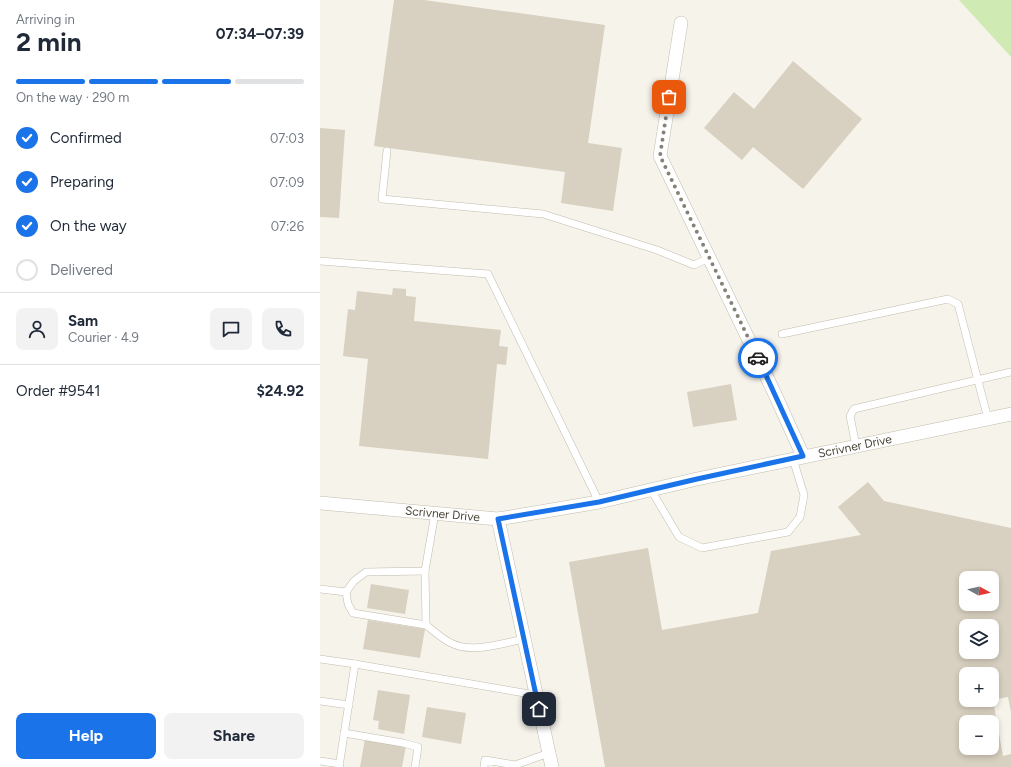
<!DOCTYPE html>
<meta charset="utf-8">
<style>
body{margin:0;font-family:Figtree,sans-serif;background:#f2f2f3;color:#1f2937;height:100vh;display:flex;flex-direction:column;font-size:15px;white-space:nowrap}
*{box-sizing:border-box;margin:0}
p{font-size:13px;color:#747a83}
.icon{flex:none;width:22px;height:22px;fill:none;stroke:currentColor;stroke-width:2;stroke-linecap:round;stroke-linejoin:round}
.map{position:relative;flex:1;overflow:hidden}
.sheet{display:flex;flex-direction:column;background:#fff;width:320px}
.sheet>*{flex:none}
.needle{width:26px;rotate:98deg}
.buttons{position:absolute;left:639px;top:571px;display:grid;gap:8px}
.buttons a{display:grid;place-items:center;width:40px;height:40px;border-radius:8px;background:#fff;box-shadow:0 2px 6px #0003;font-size:20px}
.pin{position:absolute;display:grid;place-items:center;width:34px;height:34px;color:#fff;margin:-17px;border-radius:8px;box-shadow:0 2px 6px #0006}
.courier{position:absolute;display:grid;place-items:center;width:40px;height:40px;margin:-20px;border:3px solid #1a73e8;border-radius:50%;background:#fff;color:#222;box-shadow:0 1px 5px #0007}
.head em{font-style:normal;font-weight:700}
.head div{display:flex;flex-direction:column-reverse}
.head{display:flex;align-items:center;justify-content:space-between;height:68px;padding:0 16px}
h1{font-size:26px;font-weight:700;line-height:30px}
.bar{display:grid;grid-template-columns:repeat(4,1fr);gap:6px 4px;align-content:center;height:48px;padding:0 16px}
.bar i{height:5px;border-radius:3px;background:#e0e1e3}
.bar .on{background:#1a73e8}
.bar p{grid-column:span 4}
.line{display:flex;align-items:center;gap:10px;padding:0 16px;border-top:1px solid #e0e1e3}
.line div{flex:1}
.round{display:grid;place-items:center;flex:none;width:42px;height:42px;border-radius:8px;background:#f2f2f3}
ol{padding:0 16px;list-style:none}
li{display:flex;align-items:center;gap:12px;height:44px}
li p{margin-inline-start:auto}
li .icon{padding:4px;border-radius:50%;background:#1a73e8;color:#fff;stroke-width:4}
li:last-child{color:#747a83}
li i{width:22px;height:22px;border:2px solid #e0e1e3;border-radius:50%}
.action{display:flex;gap:8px;margin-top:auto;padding:8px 16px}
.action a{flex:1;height:46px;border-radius:8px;background:#1a73e8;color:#fff;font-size:16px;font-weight:700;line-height:46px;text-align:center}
.action a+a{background:#f2f2f3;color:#1f2937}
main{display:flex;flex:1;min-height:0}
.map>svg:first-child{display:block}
.green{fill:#cfebb3}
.building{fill:#d8d0c0;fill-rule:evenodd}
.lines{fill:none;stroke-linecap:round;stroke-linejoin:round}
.lane-casing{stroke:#c2bcad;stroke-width:8}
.street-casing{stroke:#c2bcad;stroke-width:14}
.lane{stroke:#fff;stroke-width:7}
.street{stroke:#fff;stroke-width:13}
.done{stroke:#878277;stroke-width:4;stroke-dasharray:0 7.2}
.route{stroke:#1a73e8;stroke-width:5}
.labels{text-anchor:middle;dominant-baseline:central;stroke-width:4;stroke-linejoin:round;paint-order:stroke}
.street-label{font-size:12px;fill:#4b4538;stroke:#fff}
</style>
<main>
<section class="sheet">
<div class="head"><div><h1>2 min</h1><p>Arriving in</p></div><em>07:34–07:39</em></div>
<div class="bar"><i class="on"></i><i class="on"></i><i class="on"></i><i></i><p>On the way · 290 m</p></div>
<ol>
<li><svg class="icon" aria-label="check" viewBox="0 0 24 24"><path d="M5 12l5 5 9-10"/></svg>Confirmed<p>07:03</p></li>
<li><svg class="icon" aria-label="check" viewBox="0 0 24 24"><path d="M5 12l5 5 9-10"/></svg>Preparing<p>07:09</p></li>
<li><svg class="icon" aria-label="check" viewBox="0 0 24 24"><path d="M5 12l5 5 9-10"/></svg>On the way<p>07:26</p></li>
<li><i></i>Delivered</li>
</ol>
<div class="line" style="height:72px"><a class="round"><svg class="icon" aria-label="person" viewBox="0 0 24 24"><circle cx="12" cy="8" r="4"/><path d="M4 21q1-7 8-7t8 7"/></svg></a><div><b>Sam</b><p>Courier · 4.9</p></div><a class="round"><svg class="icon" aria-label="chat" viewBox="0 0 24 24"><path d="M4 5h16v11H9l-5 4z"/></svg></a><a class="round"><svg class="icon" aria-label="phone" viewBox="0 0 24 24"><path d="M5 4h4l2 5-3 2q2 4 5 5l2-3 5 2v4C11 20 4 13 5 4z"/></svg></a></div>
<div class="line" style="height:52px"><div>Order #9541</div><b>$24.92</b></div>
<div class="action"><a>Help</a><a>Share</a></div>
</section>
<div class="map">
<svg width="691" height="767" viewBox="0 0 691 767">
<rect width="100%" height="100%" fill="#f6f3eb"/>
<path class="green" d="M 639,0 L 691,0 L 691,57 Z"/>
<g class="building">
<path d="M 74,0 L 104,0 L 285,25 L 268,143 L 302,148 L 293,211 L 241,203 L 245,172 L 54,146 Z"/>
<path d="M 473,61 L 542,119 L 483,189 L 433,147 L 422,160 L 384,128 L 414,92 L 434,109 Z"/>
<path d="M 0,128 L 25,130 L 19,218 L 0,217 Z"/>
<path d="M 73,288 L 86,289 L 86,296 L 96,297 L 94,321 L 181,330 L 179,346 L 188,347 L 186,365 L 177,364 L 168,459 L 39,446 L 48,359 L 23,356 L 28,309 L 35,310 L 37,291 L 72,295 Z"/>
<path d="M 411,384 L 417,420 L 373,427 L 367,392 Z"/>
<path d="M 548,482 L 564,501 L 691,528 L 691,712 L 688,697 L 673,700 L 683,756 L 691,754 L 691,767 L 285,767 L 249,562 L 328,548 L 342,630 L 438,613 L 451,551 L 541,535 L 518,507 ZM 646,578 L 672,578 L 672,604 L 646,604 ZM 646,626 L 672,626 L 672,652 L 646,652 ZM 646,674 L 672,674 L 672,700 L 646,700 ZM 646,722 L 672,722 L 672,748 L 646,748 Z"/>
<path d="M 51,584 L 89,590 L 85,614 L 47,608 Z"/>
<path d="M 48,620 L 105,629 L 100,658 L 43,649 Z"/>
<path d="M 58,690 L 90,695 L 84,734 L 58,729 L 59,721 L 53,720 Z"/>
<path d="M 107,707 L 146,713 L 141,744 L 102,737 Z"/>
<path d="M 45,739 L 86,746 L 82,767 L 40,767 Z"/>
</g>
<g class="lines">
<defs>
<g id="lane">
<path d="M 67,151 L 62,199 L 223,214 L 337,250 L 374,265 L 389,258"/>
<path d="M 0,261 L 168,274 L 279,502"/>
<path d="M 462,334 L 628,299 L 638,304 L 668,419"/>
<path d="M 536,446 L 530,416 L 534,409 L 691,372"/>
<path d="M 331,490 L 359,537 L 382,548 L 468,532 L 480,517 L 484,495 L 473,459"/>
<path d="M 0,589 L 26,592 L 34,581 L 46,572 L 105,571 L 115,513"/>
<path d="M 26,592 L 28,604 L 33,613 L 106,625 L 105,571"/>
<path d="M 106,625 C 114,631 122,639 131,643 C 151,654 183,643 204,639"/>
<path d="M 0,659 L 35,664 L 19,767"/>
<path d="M 35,664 L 216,695"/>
<path d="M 0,701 L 29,705"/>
<path d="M 24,733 L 83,743 L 98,747 L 95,767"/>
<path d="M 0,761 L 20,764"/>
<path d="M 164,767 L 165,760 L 195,765 L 229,753"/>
</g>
<g id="street">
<path d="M 361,23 L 340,156 L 453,390 L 483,456"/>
<path id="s1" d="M 0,503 L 178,519 L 279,502 L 377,479 L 691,414"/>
<path d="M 178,519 L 232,767"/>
</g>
</defs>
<use href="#lane" class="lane-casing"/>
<use href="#street" class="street-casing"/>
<use href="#lane" class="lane"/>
<use href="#street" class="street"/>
</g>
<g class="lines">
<path class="done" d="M 349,97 L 340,156 L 438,358"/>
<path class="route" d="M 219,709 L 178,519 L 279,502 L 377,479 L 483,456 L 438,358"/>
</g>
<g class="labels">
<g class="street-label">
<text stroke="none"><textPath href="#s1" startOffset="543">Scrivner Drive</textPath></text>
<text stroke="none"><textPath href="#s1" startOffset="123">Scrivner Drive</textPath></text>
</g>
</g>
</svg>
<div class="buttons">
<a><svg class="needle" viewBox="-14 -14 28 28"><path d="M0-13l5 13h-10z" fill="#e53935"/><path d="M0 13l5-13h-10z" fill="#747a83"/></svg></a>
<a><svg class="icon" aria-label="layers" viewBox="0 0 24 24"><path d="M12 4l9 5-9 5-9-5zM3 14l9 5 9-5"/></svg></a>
<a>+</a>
<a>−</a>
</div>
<div class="pin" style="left:349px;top:97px;background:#ea580c"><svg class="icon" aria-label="bag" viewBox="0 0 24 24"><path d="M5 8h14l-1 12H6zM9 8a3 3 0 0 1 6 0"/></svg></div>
<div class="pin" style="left:219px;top:709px;background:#1f2937"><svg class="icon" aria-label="home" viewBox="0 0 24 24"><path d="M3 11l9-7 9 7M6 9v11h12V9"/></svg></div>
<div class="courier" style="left:438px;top:358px"><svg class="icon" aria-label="car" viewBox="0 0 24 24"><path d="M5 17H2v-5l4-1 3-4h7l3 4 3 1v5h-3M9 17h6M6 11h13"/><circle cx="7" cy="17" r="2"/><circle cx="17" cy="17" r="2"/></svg></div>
</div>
</main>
